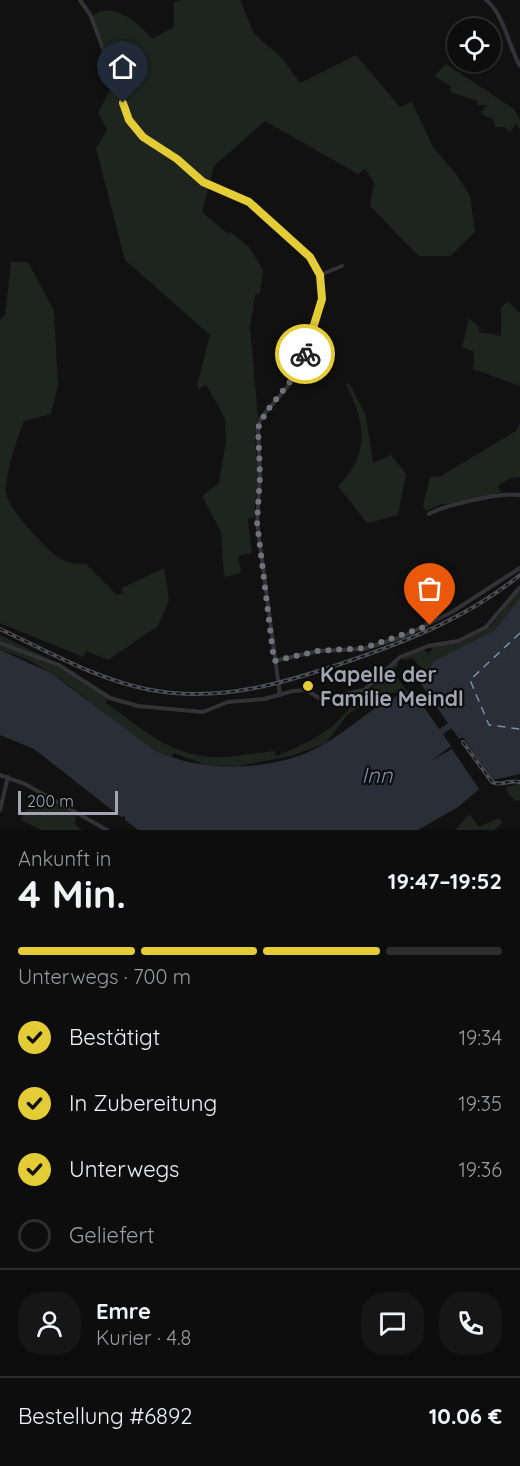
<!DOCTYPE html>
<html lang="de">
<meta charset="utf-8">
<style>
body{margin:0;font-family:Quicksand,sans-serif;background:#161617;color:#f1f3f6;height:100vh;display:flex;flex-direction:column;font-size:22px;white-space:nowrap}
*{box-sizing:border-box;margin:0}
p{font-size:20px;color:#9a9c9e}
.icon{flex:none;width:33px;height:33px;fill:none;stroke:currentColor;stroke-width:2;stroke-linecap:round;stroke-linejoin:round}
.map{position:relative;height:830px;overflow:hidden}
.details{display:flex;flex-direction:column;background:#0d0d0e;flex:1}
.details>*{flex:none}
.buttons{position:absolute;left:447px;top:18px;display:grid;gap:12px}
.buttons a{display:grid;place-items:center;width:54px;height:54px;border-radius:50%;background:#0d0d0e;box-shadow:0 2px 4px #0004,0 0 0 2px #2d2d2e;font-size:30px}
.scale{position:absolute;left:18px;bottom:15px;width:100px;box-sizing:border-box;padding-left:6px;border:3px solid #a3a5b2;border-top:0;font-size:16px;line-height:21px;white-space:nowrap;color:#a3a5b2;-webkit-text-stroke:4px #0c0c0d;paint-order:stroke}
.pin{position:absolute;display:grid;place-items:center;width:51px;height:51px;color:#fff;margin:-62px -26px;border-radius:50% 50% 50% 0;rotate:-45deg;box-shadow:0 0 6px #0007}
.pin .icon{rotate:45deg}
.courier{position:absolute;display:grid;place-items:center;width:60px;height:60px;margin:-30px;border:4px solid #e4cc37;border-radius:50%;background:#fff;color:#222;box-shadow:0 2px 8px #0007}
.head em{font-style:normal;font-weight:800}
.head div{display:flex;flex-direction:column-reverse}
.head{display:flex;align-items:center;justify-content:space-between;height:102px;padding:0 18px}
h1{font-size:39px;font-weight:800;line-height:45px}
.bar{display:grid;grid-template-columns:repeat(4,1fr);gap:9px 6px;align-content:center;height:72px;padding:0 18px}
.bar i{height:8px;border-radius:4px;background:#2d2d2e}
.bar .current{background:#e4cc37}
.bar p{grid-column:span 4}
.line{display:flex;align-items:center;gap:15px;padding:0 18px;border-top:2px solid #2d2d2e}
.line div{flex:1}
.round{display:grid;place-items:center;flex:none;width:63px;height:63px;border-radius:24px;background:#161617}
ol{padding:0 18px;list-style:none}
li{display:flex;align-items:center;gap:18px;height:66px}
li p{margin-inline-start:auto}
li .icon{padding:6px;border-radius:50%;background:#e4cc37;color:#111;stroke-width:4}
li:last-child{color:#9a9c9e}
li i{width:33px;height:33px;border:3px solid #2d2d2e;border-radius:50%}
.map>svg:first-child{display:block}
.green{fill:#1e251f}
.water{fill:#2a2f37}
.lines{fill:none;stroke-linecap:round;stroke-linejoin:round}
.river{stroke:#2a2f37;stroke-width:6}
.ferry{stroke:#7c8cab;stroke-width:1.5;stroke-dasharray:8 6;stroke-linecap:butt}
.street{stroke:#333237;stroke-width:4}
.rail-casing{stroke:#4b4c52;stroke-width:4}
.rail{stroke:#0c0c0d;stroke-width:1.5;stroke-dasharray:4.5;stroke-linecap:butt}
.done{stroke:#70717a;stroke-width:6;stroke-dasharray:0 10.8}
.route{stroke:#e4cc37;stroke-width:8}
.poi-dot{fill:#e4cc37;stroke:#0c0c0d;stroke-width:2}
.labels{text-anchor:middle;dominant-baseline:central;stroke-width:4.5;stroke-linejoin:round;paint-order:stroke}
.poi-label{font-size:21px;font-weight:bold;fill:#a3a5b2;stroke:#0c0c0d;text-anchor:start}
.water-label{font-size:22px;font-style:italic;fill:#7c8cab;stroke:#0c0c0d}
</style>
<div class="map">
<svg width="520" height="830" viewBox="0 0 520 830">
<rect width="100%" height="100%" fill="#111112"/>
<g class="green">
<path d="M 182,0 L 240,0 L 254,34 L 281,57 L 300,83 L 356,55 L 400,107 L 412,102 L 433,147 L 456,174 L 470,196 L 475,232 L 450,256 L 419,256 L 370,206 L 374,182 L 365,169 L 358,174 L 265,121 L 214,166 L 202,212 L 228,234 L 230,232 L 249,247 L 263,270 L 260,293 L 255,295 L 250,327 L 258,418 L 255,437 L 258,476 L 254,518 L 248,519 L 252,553 L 238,556 L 241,573 L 224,577 L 221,532 L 202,496 L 219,483 L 226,442 L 225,418 L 206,385 L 199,389 L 197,386 L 210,335 L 125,260 L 96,148 L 107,130 L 98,112 L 111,89 L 120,90 L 93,16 C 110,0 140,23 152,39 L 174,27 L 174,2 Z"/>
<path d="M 446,64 L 514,109 L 520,120 L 520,130 L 516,124 L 510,132 L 505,127 L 495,127 L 494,120 L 481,114 L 486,105 L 477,105 L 477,101 L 451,92 L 451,86 L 434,76 Z"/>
<path d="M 11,262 L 28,262 L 54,311 L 58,385 L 51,414 L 24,421 C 17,439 5,474 6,493 C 8,509 46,549 59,558 C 67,563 76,564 86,564 L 117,595 L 123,593 L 122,588 L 164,568 L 169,600 L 158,626 L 108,660 L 86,651 L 83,657 L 0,623 L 0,320 L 5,315 Z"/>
<path d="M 508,302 L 520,313 L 520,386 L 473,369 L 474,352 L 462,347 L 469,318 L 479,327 L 479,332 L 501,336 L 501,307 Z"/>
<path d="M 349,383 L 366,416 L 373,463 L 391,455 L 406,474 L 398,515 L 367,523 L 338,486 C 371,454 365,423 346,384 Z"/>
<path d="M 520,423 L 520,477 L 510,478 L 498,486 L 501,492 L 463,503 L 441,504 L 426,511 L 423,506 L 430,477 L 441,476 L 516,431 Z"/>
<path d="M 520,588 L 520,598 L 495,630 L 434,661 L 426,675 L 413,658 L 403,660 L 403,657 L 423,648 L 428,654 L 432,650 L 430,646 L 460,642 L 490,627 Z"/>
<path d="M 0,635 L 61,665 L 107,698 L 106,703 C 138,726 170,755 211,757 C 232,758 254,753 275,751 L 277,756 L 308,742 L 332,727 L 365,692 L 368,693 L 376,681 L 395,662 L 399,663 L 393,672 L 407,691 L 384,694 L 365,704 L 348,714 L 326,743 L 291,756 L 239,766 L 206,765 L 174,753 L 170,758 C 110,729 66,667 0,650 Z"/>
<path d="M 520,783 L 520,800 L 515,801 L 506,790 L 507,787 Z"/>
<path d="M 40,796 L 76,815 L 75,825 L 82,830 L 41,830 L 21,820 L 28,806 L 36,807 Z"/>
<path d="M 469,814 L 479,827 L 499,818 L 502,823 L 494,830 L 455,830 Z"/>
</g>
<g class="water">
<path d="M 520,598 L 520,774 L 493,780 L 463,737 L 459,739 L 420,683 L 434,661 L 495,630 Z"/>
<path d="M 0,650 L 51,673 L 154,750 C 203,774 279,772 326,743 C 346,731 363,716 383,703 C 392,697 402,695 411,689 L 451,746 L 431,761 L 452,749 L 479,789 L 458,807 L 418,830 L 138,830 L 125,820 L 125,816 L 121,817 L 34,749 L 0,735 Z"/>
</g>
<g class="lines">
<path class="river" d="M 436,735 L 455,722"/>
<path class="ferry" d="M 520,633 L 470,680 L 489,725 L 520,729"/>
<g class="street">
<path d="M 80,0 L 91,16 L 129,120 L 143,137 L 177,159 L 196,177 L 240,197 L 262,212 L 310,257 L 320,275 L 321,306 L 302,364 L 289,385 L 261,418 L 258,428 L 260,476 L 257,522 L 280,695"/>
<path d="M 486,0 C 504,14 508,45 520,66"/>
<path d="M 320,275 L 342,266"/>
<path d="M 429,514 C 445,505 501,492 520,495"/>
<path d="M 0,643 L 59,665 L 110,698 L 138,706 L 203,712 L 228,702 L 264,699 L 293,691 L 306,690 L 321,699 L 364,690 L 400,657 L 428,646 L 458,641 L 486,627 L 520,587"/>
<path d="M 274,661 L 318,651 L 364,649 L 404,636 L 452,612 L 520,568"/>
<path d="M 0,775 L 25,784 L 107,830"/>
<path d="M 0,810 L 8,777"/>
</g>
<defs>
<g id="rail">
<path d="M 0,629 C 49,652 98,680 151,690 C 223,703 288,682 355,659 C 415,638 471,615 520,575"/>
<path d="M 463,742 L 492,782 C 502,787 509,779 520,782"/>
</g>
</defs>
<use href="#rail" class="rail-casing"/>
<use href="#rail" class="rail"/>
</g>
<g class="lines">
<path class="done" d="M 305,354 L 296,374 L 266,412 L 258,428 L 260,476 L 257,522 L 274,661 L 318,651 L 364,648 L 430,625"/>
<path class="route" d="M 123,103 L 129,120 L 143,137 L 177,159 L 203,182 L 249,202 L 310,257 L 320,275 L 322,299 L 305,354"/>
</g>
<circle class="poi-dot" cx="308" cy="686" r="6"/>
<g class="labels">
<g class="poi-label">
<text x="320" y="674">Kapelle der<tspan x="320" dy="24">Familie Meindl</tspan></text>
</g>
<g class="water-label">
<text x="377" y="775">Inn</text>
</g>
</g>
</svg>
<div class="buttons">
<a><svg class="icon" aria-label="locate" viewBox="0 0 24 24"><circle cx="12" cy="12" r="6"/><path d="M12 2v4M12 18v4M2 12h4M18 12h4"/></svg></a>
</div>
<div class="scale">200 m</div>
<div class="pin" style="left:430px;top:625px;background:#ea580c"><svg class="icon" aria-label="bag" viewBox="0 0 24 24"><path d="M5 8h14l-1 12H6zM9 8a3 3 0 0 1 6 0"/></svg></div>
<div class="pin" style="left:123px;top:103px;background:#1f2937"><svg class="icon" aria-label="home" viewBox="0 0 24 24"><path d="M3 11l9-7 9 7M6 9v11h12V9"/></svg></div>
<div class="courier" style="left:305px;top:354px"><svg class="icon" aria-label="bike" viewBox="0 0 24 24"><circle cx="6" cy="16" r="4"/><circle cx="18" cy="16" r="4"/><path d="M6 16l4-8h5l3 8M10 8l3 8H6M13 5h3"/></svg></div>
</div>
<section class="details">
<div class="head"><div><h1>4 Min.</h1><p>Ankunft in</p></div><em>19:47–19:52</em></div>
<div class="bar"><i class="current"></i><i class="current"></i><i class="current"></i><i></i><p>Unterwegs · 700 m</p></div>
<ol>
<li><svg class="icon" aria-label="check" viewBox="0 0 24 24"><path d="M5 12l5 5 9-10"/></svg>Bestätigt<p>19:34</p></li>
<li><svg class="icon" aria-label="check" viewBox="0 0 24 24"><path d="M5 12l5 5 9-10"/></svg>In Zubereitung<p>19:35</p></li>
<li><svg class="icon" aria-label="check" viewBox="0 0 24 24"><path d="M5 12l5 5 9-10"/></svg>Unterwegs<p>19:36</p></li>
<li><i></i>Geliefert</li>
</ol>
<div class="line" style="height:108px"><a class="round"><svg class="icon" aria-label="person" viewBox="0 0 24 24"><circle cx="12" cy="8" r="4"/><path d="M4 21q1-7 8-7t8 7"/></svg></a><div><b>Emre</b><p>Kurier · 4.8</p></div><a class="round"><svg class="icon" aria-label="chat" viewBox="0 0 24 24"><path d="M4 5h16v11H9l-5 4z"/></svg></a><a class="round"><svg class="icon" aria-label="phone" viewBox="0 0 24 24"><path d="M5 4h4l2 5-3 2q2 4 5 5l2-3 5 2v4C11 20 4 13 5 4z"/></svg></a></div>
<div class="line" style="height:78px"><div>Bestellung #6892</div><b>10.06 €</b></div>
</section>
